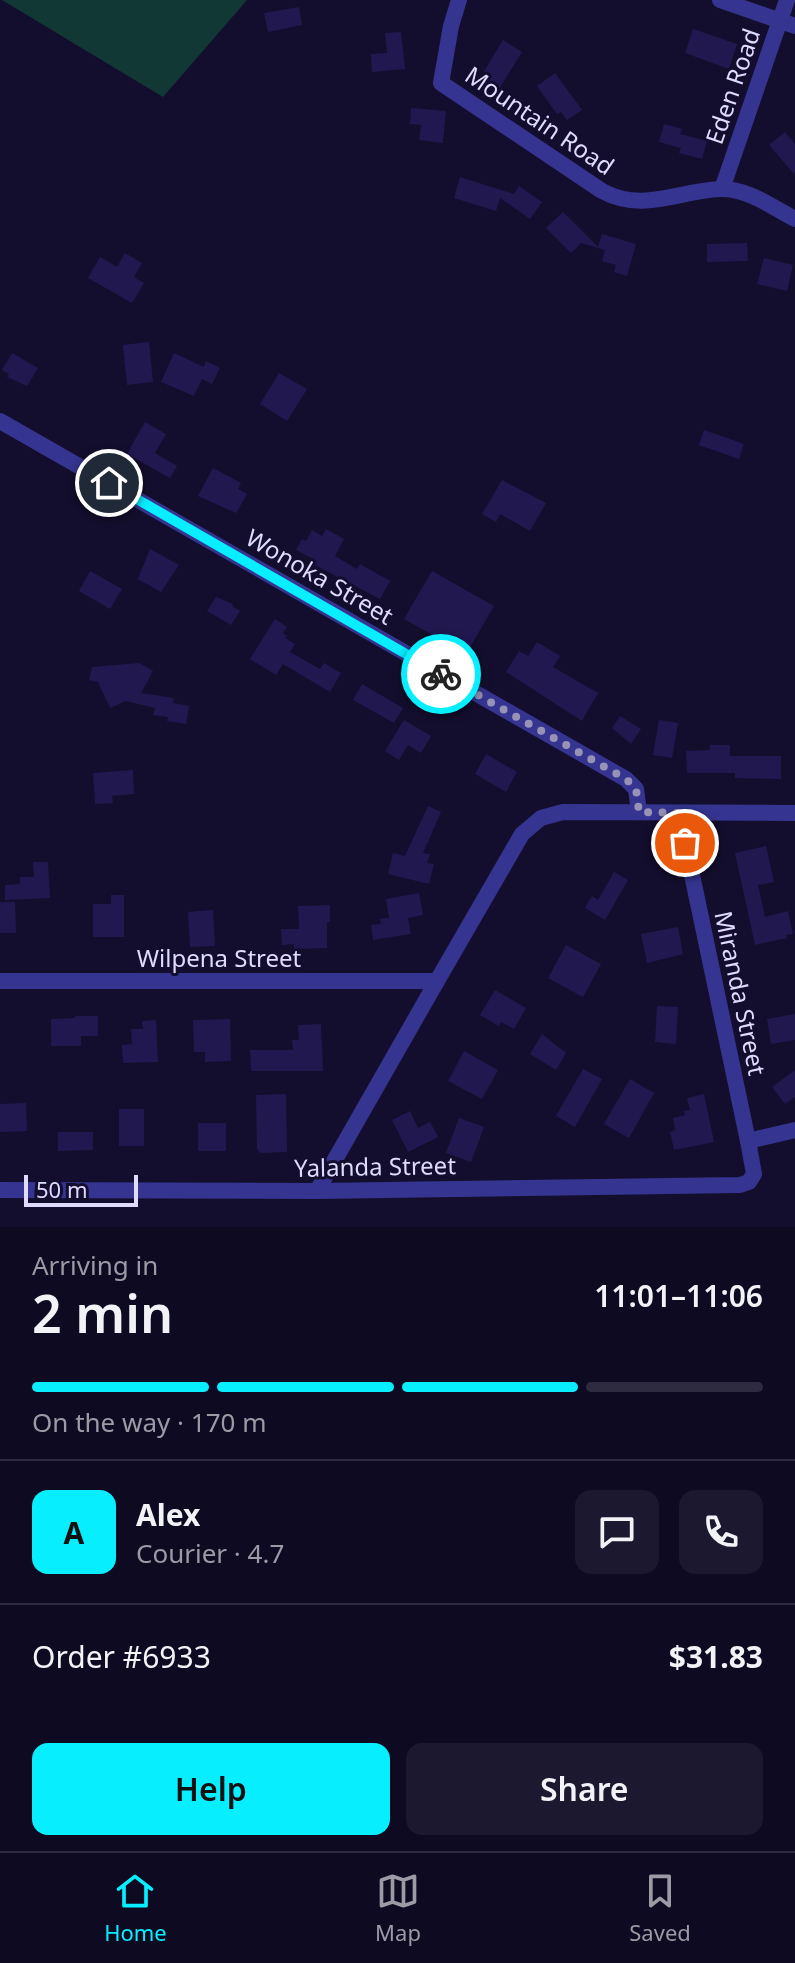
<!DOCTYPE html>
<meta charset="utf-8">
<style>
body{margin:0;font-family:"Noto Sans",sans-serif;background:#1c182f;color:#f1f3f6;height:100vh;display:flex;flex-direction:column;font-size:30px;white-space:nowrap}
*{box-sizing:border-box;margin:0}
p{font-size:26px;color:#9b9aa5}
.icon{flex:none;width:44px;height:44px;fill:none;stroke:currentColor;stroke-width:2;stroke-linecap:round;stroke-linejoin:round}
.map{position:relative;height:1227px;overflow:hidden}
.drawer{display:flex;flex-direction:column;background:#0e0a22;flex:1}
.drawer>*{flex:none}
.scale{position:absolute;left:24px;bottom:20px;width:114px;box-sizing:border-box;padding-left:8px;border:4px solid #dedbff;border-top:0;font-size:22px;line-height:28px;white-space:nowrap;color:#dedbff;-webkit-text-stroke:6px #130e2d;paint-order:stroke}
.pin{position:absolute;display:grid;place-items:center;width:68px;height:68px;color:#fff;margin:-34px;border:4px solid #fff;border-radius:50%;box-shadow:0 2px 8px #0007}
.courier{position:absolute;display:grid;place-items:center;width:80px;height:80px;margin:-40px;border:6px solid #07eeff;border-radius:50%;background:#fff;color:#222;box-shadow:0 2px 10px #0007}
.summary em{font-style:normal;font-weight:600}
.summary div{display:flex;flex-direction:column-reverse}
.summary{display:flex;align-items:center;justify-content:space-between;height:136px;padding:0 32px}
h1{font-size:52px;font-weight:600;line-height:60px}
.bar{display:grid;grid-template-columns:repeat(4,1fr);gap:12px 8px;align-content:center;height:96px;padding:0 32px}
.bar i{height:10px;border-radius:6px;background:#2e2b40}
.bar .active{background:#07eeff}
.bar p{grid-column:span 4}
.line{display:flex;align-items:center;gap:20px;padding:0 32px;border-top:2px solid #2e2b40}
.line div{flex:1}
.round{display:grid;place-items:center;flex:none;width:84px;height:84px;border-radius:16px;background:#1c182f}
.action{display:flex;gap:16px;margin-top:auto;padding:16px 32px}
.action a{flex:1;height:92px;border-radius:16px;background:#07eeff;color:#111;font-size:32px;font-weight:600;line-height:92px;text-align:center}
.action a+a{background:#1c182f;color:#f1f3f6}
.tab-bar{display:flex;justify-content:space-around;align-items:center;height:112px;border-top:2px solid #2e2b40;background:#0e0a22;font-size:22px;color:#9b9aa5}
.tab-bar a{display:grid;justify-items:center;gap:4px}
.tab-bar .active{color:#07eeff}
.map>svg:first-child{display:block}
.green{fill:#113835}
.building{fill:#221850}
.lines{fill:none;stroke-linecap:round;stroke-linejoin:round}
.minor{stroke:#353591;stroke-width:16}
.done{stroke:#9793b6;stroke-width:8;stroke-dasharray:0 14.4}
.route{stroke:#07eeff;stroke-width:10}
.labels{text-anchor:middle;dominant-baseline:central;stroke-width:6;stroke-linejoin:round;paint-order:stroke}
.street-label{font-size:24px;fill:#dedbff;stroke:#130e2d}
</style>
<div class="map">
<svg width="795" height="1227" viewBox="0 0 795 1227">
<rect width="100%" height="100%" fill="#130e2d"/>
<path class="green" d="M 2,0 L 247,0 L 163,97 Z"/>
<g class="building">
<path d="M 299,7 L 302,25 L 268,32 L 264,13 Z"/>
<path d="M 693,29 L 737,44 L 729,69 L 685,53 Z"/>
<path d="M 401,32 L 405,69 L 372,72 L 371,54 L 387,53 L 385,33 Z"/>
<path d="M 503,40 L 522,52 L 499,89 L 480,78 Z"/>
<path d="M 555,73 L 582,110 L 567,120 L 561,112 L 557,114 L 537,86 Z"/>
<path d="M 411,108 L 446,111 L 443,143 L 419,140 L 421,125 L 410,124 Z"/>
<path d="M 664,124 L 682,129 L 680,134 L 707,141 L 702,159 L 679,153 L 681,148 L 659,142 Z"/>
<path d="M 785,132 L 795,144 L 795,175 L 769,145 Z"/>
<path d="M 460,177 L 514,194 L 519,186 L 542,202 L 530,219 L 500,198 L 496,211 L 454,198 Z"/>
<path d="M 563,212 L 598,247 L 602,234 L 636,244 L 627,276 L 614,272 L 616,265 L 602,261 L 605,250 L 581,243 L 571,253 L 546,228 Z"/>
<path d="M 747,243 L 748,261 L 707,262 L 707,244 Z"/>
<path d="M 125,253 L 142,263 L 134,277 L 144,283 L 132,303 L 88,278 L 100,257 L 117,267 Z"/>
<path d="M 764,258 L 793,265 L 787,291 L 757,284 Z"/>
<path d="M 149,342 L 153,382 L 127,385 L 123,345 Z"/>
<path d="M 12,353 L 38,368 L 27,386 L 7,377 L 9,374 L 2,370 Z"/>
<path d="M 174,353 L 204,367 L 206,361 L 220,368 L 212,384 L 202,379 L 194,396 L 161,382 Z"/>
<path d="M 279,373 L 307,389 L 287,421 L 260,404 Z"/>
<path d="M 145,422 L 166,434 L 155,453 L 177,466 L 170,478 L 127,454 Z"/>
<path d="M 704,430 L 744,444 L 739,459 L 699,445 Z"/>
<path d="M 213,468 L 241,483 L 238,489 L 247,494 L 236,513 L 198,496 Z"/>
<path d="M 502,480 L 546,503 L 530,531 L 500,514 L 496,522 L 482,514 Z"/>
<path d="M 326,529 L 344,539 L 335,556 L 357,569 L 360,564 L 390,581 L 380,599 L 311,563 L 313,559 L 296,550 L 302,539 L 306,541 L 312,530 L 322,536 Z"/>
<path d="M 150,549 L 179,565 L 161,592 L 138,579 Z"/>
<path d="M 90,571 L 122,589 L 110,609 L 79,591 Z"/>
<path d="M 432,571 L 494,606 L 469,649 L 443,634 L 440,639 L 404,619 Z"/>
<path d="M 216,597 L 233,604 L 232,606 L 240,611 L 231,625 L 207,611 Z"/>
<path d="M 275,619 L 287,627 L 283,633 L 287,636 L 285,638 L 295,644 L 290,652 L 320,669 L 324,663 L 341,673 L 330,692 L 283,664 L 276,675 L 250,659 Z"/>
<path d="M 537,642 L 560,656 L 553,667 L 598,693 L 582,721 L 506,672 L 519,651 L 528,656 Z"/>
<path d="M 139,663 L 153,671 L 141,693 L 174,698 L 173,703 L 189,706 L 186,724 L 167,721 L 168,717 L 153,715 L 155,708 L 126,701 L 110,708 L 98,682 L 89,680 L 92,667 Z"/>
<path d="M 362,684 L 403,708 L 394,723 L 353,700 Z"/>
<path d="M 620,716 L 641,729 L 631,744 L 612,728 Z"/>
<path d="M 404,720 L 431,736 L 421,753 L 408,745 L 399,760 L 385,751 Z"/>
<path d="M 659,720 L 678,723 L 672,758 L 653,755 Z"/>
<path d="M 710,745 L 730,745 L 730,756 L 781,756 L 781,779 L 735,778 L 735,773 L 687,773 L 686,751 L 710,750 Z"/>
<path d="M 486,754 L 517,772 L 506,792 L 475,774 Z"/>
<path d="M 133,770 L 134,794 L 112,796 L 113,803 L 95,804 L 93,773 Z"/>
<path d="M 428,806 L 441,812 L 423,853 L 430,854 L 427,863 L 434,864 L 429,884 L 388,874 L 393,853 L 405,856 Z"/>
<path d="M 766,846 L 774,882 L 758,885 L 765,917 L 788,911 L 793,934 L 786,935 L 787,938 L 755,945 L 735,853 Z"/>
<path d="M 33,862 L 48,862 L 50,898 L 5,900 L 5,885 L 20,884 L 20,877 L 34,877 Z"/>
<path d="M 614,872 L 628,880 L 605,920 L 585,908 L 592,896 L 598,900 Z"/>
<path d="M 419,893 L 423,915 L 408,918 L 411,934 L 373,940 L 371,925 L 381,924 L 380,919 L 389,918 L 386,899 Z"/>
<path d="M 111,895 L 124,895 L 124,937 L 93,937 L 93,904 L 111,904 Z"/>
<path d="M 0,902 L 15,902 L 16,933 L 0,933 Z"/>
<path d="M 330,905 L 330,922 L 327,922 L 327,948 L 294,949 L 294,944 L 282,945 L 281,929 L 299,929 L 298,906 Z"/>
<path d="M 213,910 L 215,946 L 190,947 L 188,912 Z"/>
<path d="M 678,927 L 683,954 L 647,963 L 641,934 Z"/>
<path d="M 566,945 L 601,964 L 583,997 L 548,978 Z"/>
<path d="M 495,990 L 526,1008 L 514,1029 L 501,1022 L 499,1026 L 480,1015 Z"/>
<path d="M 657,1006 L 678,1007 L 676,1044 L 655,1042 Z"/>
<path d="M 795,1014 L 795,1040 L 771,1044 L 767,1019 Z"/>
<path d="M 75,1016 L 98,1016 L 98,1036 L 81,1036 L 81,1046 L 51,1046 L 51,1019 L 75,1018 Z"/>
<path d="M 230,1019 L 231,1061 L 205,1062 L 205,1052 L 194,1052 L 193,1020 Z"/>
<path d="M 156,1020 L 158,1062 L 123,1063 L 122,1045 L 132,1044 L 131,1029 L 143,1029 L 142,1021 Z"/>
<path d="M 321,1024 L 323,1071 L 251,1071 L 250,1050 L 293,1050 L 292,1040 L 299,1040 L 298,1025 Z"/>
<path d="M 542,1034 L 566,1053 L 556,1070 L 530,1054 Z"/>
<path d="M 464,1051 L 498,1070 L 482,1099 L 448,1081 Z"/>
<path d="M 583,1069 L 602,1079 L 575,1127 L 556,1116 Z"/>
<path d="M 795,1070 L 795,1097 L 785,1104 L 772,1087 Z"/>
<path d="M 630,1079 L 654,1093 L 629,1138 L 604,1124 Z"/>
<path d="M 286,1094 L 287,1152 L 260,1153 L 257,1149 L 256,1095 Z"/>
<path d="M 704,1094 L 714,1142 L 674,1150 L 670,1132 L 675,1130 L 673,1118 L 685,1115 L 684,1111 L 690,1110 L 687,1098 Z"/>
<path d="M 26,1103 L 27,1131 L 0,1132 L 0,1104 Z"/>
<rect x="119" y="1109" width="25" height="37"/>
<path d="M 410,1111 L 418,1128 L 430,1122 L 438,1137 L 408,1152 L 392,1120 Z"/>
<path d="M 459,1118 L 484,1127 L 471,1162 L 446,1153 Z"/>
<rect x="198" y="1123" width="28" height="28"/>
<path d="M 58,1132 L 93,1132 L 93,1150 L 58,1151 Z"/>
</g>
<g class="lines">
<g class="minor">
<path d="M 459,0 L 451,26 L 441,83 L 602,191 C 643,213 677,191 720,189 C 747,188 772,207 795,219"/>
<path d="M 720,0 L 795,26"/>
<path d="M 722,189 L 787,0"/>
<path d="M 0,421 L 626,779 L 636,789 L 639,812"/>
<path d="M 0,981 L 437,981 L 522,834 L 541,818 L 563,812 L 795,813"/>
<path d="M 748,1141 L 795,1130"/>
<path d="M 0,1190 L 317,1191 L 740,1185 L 749,1182 L 754,1174 L 748,1141 L 679,813"/>
<path d="M 317,1191 L 437,981"/>
</g>
</g>
<g class="lines">
<path class="done" d="M 441,674 L 626,779 L 636,789 L 639,812 L 679,813 L 685,843"/>
<path class="route" d="M 109,483 L 441,674"/>
</g>
<g class="labels">
<g class="street-label">
<text transform="translate(732 86) rotate(-71)">Eden Road</text>
<text transform="translate(540 120) rotate(34)">Mountain Road</text>
<text transform="translate(320 576) rotate(30)">Wonoka Street</text>
<text x="219" y="957">Wilpena Street</text>
<text transform="translate(741 993) rotate(78)">Miranda Street</text>
<text transform="translate(375 1166) rotate(-1)">Yalanda Street</text>
</g>
</g>
</svg>
<div class="scale">50 m</div>
<div class="pin" style="left:685px;top:843px;background:#ea580c"><svg class="icon" aria-label="bag" viewBox="0 0 24 24"><path d="M5 8h14l-1 12H6zM9 8a3 3 0 0 1 6 0"/></svg></div>
<div class="pin" style="left:109px;top:483px;background:#1f2937"><svg class="icon" aria-label="home" viewBox="0 0 24 24"><path d="M3 11l9-7 9 7M6 9v11h12V9"/></svg></div>
<div class="courier" style="left:441px;top:674px"><svg class="icon" aria-label="bike" viewBox="0 0 24 24"><circle cx="6" cy="16" r="4"/><circle cx="18" cy="16" r="4"/><path d="M6 16l4-8h5l3 8M10 8l3 8H6M13 5h3"/></svg></div>
</div>
<section class="drawer">
<div class="summary"><div><h1>2 min</h1><p>Arriving in</p></div><em>11:01–11:06</em></div>
<div class="bar"><i class="active"></i><i class="active"></i><i class="active"></i><i></i><p>On the way · 170 m</p></div>
<div class="line" style="height:144px"><b class="round" style="background:#07eeff;color:#111">A</b><div><b>Alex</b><p>Courier · 4.7</p></div><a class="round"><svg class="icon" aria-label="chat" viewBox="0 0 24 24"><path d="M4 5h16v11H9l-5 4z"/></svg></a><a class="round"><svg class="icon" aria-label="phone" viewBox="0 0 24 24"><path d="M5 4h4l2 5-3 2q2 4 5 5l2-3 5 2v4C11 20 4 13 5 4z"/></svg></a></div>
<div class="line" style="height:104px"><div>Order #6933</div><b>$31.83</b></div>
<div class="action"><a>Help</a><a>Share</a></div>
</section>
<nav class="tab-bar">
<a class="active"><svg class="icon" aria-label="home" viewBox="0 0 24 24"><path d="M3 11l9-7 9 7M6 9v11h12V9"/></svg>Home</a>
<a><svg class="icon" aria-label="map" viewBox="0 0 24 24"><path d="M3 6l6-2 6 2 6-2v14l-6 2-6-2-6 2zM9 4v14M15 6v14"/></svg>Map</a>
<a><svg class="icon" aria-label="saved" viewBox="0 0 24 24"><path d="M7 4h10v16l-5-4-5 4z"/></svg>Saved</a>
</nav>
